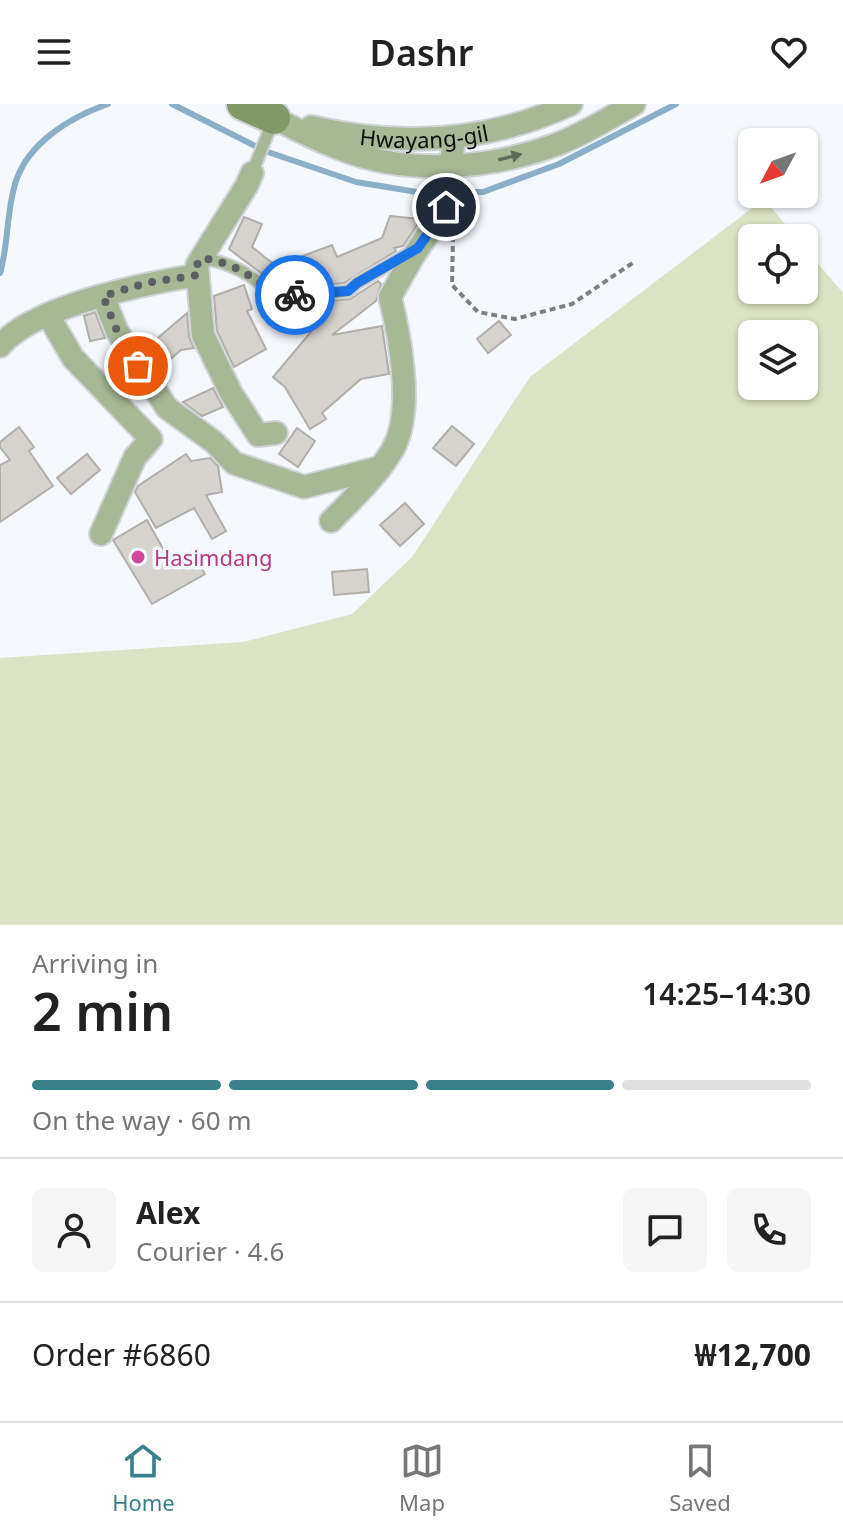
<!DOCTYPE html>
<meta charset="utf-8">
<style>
body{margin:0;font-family:"Noto Sans",sans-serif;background:#f6f6f6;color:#222;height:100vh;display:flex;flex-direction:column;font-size:30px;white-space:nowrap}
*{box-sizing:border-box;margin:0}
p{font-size:26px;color:#767676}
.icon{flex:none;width:44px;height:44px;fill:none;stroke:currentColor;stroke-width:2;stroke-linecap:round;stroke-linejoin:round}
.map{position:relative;height:821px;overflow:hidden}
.side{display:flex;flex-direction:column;background:#fff;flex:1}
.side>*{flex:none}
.needle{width:52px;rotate:229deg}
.tools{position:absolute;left:738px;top:24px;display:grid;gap:16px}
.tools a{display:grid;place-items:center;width:80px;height:80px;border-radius:12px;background:#fff;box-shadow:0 2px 6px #0004;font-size:40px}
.pin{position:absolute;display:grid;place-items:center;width:68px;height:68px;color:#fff;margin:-34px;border:4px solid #fff;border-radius:50%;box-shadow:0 2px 8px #0007}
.courier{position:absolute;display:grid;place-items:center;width:80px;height:80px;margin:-40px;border:6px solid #1a73e8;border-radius:50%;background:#fff;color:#222;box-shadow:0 2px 10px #0007}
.overview em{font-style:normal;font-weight:600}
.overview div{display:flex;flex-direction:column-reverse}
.overview{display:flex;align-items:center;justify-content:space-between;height:136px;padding:0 32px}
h1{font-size:52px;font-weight:600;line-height:60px}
.bar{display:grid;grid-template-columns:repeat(4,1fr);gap:12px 8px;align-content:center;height:96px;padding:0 32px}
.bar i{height:10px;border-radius:6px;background:#e0e0e0}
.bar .on{background:#3a7f8c}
.bar p{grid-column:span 4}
.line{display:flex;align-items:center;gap:20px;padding:0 32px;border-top:2px solid #e0e0e0}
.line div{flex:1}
.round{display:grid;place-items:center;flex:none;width:84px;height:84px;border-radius:12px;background:#f6f6f6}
header{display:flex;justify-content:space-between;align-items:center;height:104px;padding:0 32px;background:#fff;font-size:36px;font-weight:600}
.tabs{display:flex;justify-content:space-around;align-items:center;height:112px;border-top:2px solid #e0e0e0;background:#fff;font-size:22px;color:#767676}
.tabs a{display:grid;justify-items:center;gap:4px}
.tabs .on{color:#3a7f8c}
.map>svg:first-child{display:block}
.green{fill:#dce2c5;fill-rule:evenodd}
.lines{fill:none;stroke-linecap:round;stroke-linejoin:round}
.stream{stroke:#8bafc8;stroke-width:6}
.building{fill:#d7d3cf;stroke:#b2aeaa;stroke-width:2}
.lane-casing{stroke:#d0d3d8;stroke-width:15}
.street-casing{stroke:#d0d3d8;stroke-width:26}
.secondary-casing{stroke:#d0d3d8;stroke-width:36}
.path{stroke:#7c7f82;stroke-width:4;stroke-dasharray:6 4;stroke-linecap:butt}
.lane{stroke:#a7b897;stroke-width:11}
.street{stroke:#a7b897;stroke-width:22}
.secondary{stroke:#809966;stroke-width:32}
.oneway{fill:#616b59}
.done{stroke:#5d6062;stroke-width:8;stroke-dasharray:0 14.4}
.route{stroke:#1a73e8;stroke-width:10}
.hotel-dot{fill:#d1479c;stroke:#f5f9fe;stroke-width:3}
.labels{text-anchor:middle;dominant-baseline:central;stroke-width:7;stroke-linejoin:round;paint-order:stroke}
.street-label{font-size:22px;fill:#0b0d0e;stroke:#f5f9fe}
.hotel-label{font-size:22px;fill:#b23c85;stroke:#f5f9fe;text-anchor:start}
</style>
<header><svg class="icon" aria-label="menu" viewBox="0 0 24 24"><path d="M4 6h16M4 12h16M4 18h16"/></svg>Dashr<svg class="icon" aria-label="heart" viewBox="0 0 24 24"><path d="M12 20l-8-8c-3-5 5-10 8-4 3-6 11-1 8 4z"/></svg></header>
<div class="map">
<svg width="843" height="821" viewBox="0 0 843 821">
<rect width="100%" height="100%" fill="#f5f9fe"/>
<path class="green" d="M 764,95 L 797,134 L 752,134 L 752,186 L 804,186 L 804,143 L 843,189 L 843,821 L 0,821 L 0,554 L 243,538 L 352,510 L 412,453 L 530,273 ZM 752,230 L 804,230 L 804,282 L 752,282 Z"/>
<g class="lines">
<g class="stream">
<path d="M 172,0 L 265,47 L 356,78 L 417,88 L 483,88 L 559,60 L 676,0"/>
<path d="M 0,169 C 9,139 6,107 16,77 C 29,38 71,13 108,0"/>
</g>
</g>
<g class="building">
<path d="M 390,112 L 421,115 L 403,142 L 394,144 L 396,147 L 344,179 L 282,185 L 229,145 L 244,113 L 262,120 L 252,143 L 276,162 L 332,141 L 337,153 L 382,134 Z"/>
<path d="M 378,177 L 381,180 L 376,197 L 332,231 L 382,222 L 389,270 L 361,275 L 322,309 L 326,315 L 310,325 L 285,283 L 273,273 L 320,217 L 308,223 L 295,209 L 295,201 L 350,195 Z"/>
<path d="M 244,181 L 252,205 L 247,207 L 266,245 L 234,263 L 217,227 L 214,192 Z"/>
<path d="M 95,208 L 105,234 L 90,237 L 84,212 Z"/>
<path d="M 187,209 L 189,233 L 194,244 L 181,246 L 159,265 L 145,245 Z"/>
<path d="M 499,217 L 511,231 L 488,249 L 477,235 Z"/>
<path d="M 213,284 L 223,303 L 202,312 L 183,298 Z"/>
<path d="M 452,322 L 474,340 L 456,362 L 433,344 Z"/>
<path d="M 19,323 L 34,343 L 29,347 L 53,382 L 0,418 L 0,361 L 10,356 L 0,343 L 0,338 Z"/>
<path d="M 297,324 L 315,337 L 298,363 L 279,350 Z"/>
<path d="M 87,350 L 100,366 L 71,390 L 57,374 Z"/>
<path d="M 186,350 L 191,357 L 210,354 L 218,362 L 222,388 L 206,391 L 226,427 L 212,435 L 194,404 L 156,424 L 135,388 L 138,382 Z"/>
<path d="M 405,399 L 424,420 L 400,442 L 380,421 Z"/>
<path d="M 147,416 L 171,459 L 192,447 L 205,470 L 152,500 L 113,436 Z"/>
<path d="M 367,465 L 369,488 L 334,491 L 332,468 Z"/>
</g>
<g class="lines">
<defs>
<g id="lane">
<path d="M 252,69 L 273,17"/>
<path d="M 201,154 C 236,159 252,173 280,194 L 348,187 L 357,179 L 411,148"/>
</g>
<g id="street">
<path d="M 274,14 C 296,25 318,37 341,45 C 408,72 491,65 558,40 C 585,29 610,14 634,0"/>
<path id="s1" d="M 311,23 C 401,44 487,39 571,0"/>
<path d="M 252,69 L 247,81 L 197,161 L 203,231 L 231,289 L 258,331 L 276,329"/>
<path d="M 103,192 L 117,227 L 167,304 L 214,338 L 234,359 L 304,383 L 378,364"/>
<path d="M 48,211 L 73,254 L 151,335 L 135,353 L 101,430"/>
<path d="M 0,242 C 33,202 147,179 198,171"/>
<path d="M 331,417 C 351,397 383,366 395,341 C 413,303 400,233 390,193 L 412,154 L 446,103 L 454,34"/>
</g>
<path id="secondary" d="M 243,0 L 274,14"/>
</defs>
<use href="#lane" class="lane-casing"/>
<use href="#street" class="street-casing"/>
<use href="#secondary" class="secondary-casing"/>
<path class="path" d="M 453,132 L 452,181 L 478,208 L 515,215 L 572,200 L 634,158"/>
<use href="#lane" class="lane"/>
<use href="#street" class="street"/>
<use href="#secondary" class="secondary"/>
</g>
<defs><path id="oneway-solid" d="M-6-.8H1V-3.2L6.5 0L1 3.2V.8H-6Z" transform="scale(2)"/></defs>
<use class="oneway" href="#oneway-solid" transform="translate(510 53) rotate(-14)"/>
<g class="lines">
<path class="done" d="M 138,262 L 117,227 L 103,192 L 146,179 L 198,171 L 197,161 L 201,154 C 236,159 252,173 280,194 L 295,191"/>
<path class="route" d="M 295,191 L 348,187 L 357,179 L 418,144 L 446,103"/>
</g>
<circle class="hotel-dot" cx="138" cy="453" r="8"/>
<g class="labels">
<g class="street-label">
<text stroke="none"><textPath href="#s1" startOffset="114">Hwayang-gil</textPath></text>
</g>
<g class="hotel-label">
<text x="154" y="453">Hasimdang</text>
</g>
</g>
</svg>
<div class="tools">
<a><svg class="needle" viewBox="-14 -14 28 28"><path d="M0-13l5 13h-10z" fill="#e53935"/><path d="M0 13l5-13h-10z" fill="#767676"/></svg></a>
<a><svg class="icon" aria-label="locate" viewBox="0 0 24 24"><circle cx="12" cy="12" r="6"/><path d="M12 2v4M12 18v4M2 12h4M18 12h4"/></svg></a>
<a><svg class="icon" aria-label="layers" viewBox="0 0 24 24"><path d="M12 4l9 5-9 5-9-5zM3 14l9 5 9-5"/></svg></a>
</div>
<div class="pin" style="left:138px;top:262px;background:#ea580c"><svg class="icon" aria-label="bag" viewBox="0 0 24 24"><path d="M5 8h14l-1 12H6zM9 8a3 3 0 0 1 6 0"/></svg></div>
<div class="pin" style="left:446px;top:103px;background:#1f2937"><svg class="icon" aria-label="home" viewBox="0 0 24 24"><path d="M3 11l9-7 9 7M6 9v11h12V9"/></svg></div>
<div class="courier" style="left:295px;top:191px"><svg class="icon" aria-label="bike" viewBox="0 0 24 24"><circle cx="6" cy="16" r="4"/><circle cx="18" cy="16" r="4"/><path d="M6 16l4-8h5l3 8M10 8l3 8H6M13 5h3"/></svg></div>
</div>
<section class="side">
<div class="overview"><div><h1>2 min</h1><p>Arriving in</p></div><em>14:25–14:30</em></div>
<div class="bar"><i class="on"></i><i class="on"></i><i class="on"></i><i></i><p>On the way · 60 m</p></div>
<div class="line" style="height:144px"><a class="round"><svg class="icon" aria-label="person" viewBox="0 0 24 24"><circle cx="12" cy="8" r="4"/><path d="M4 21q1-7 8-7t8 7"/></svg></a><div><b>Alex</b><p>Courier · 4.6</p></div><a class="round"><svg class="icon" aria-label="chat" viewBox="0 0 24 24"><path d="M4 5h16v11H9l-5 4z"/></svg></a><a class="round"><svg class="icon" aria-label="phone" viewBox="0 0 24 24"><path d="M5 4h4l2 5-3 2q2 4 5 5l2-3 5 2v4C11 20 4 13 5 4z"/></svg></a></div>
<div class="line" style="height:104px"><div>Order #6860</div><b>₩12,700</b></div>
</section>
<nav class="tabs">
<a class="on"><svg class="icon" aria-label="home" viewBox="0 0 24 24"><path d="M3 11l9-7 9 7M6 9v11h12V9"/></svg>Home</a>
<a><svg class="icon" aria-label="map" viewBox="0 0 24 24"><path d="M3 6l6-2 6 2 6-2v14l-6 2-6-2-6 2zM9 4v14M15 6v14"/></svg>Map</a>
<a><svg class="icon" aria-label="saved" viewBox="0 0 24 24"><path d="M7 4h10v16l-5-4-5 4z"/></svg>Saved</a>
</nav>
